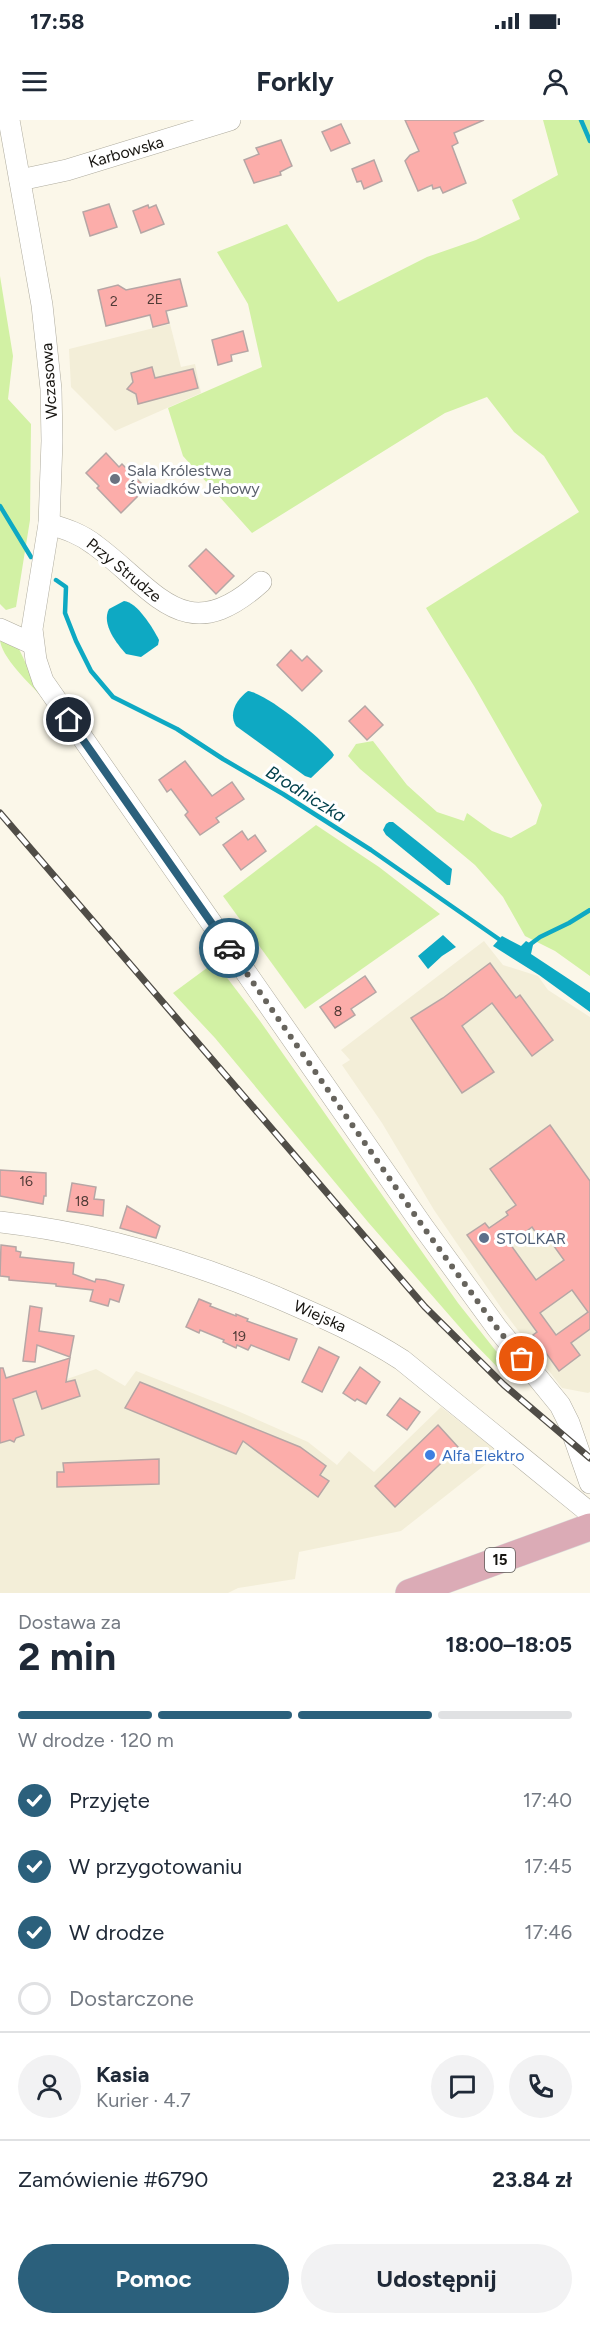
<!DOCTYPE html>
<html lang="pl">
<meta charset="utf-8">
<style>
body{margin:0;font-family:Figtree,sans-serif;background:#f2f2f3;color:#1f2937;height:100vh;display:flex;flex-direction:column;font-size:22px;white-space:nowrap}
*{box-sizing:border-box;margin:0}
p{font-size:20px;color:#747a83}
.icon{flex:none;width:33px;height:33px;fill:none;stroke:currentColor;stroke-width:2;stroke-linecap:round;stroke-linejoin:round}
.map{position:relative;height:1473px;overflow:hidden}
.panel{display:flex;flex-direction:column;background:#fff;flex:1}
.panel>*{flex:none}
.pin{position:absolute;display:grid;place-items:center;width:51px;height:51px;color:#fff;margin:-26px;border:3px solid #fff;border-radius:50%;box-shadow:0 2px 6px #0007}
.courier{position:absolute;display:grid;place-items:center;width:60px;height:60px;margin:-30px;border:4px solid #2b607c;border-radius:50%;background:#fff;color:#222;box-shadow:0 2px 8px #0007}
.headline em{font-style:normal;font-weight:700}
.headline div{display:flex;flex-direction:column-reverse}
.headline{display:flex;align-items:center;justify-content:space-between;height:102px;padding:0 18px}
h1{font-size:39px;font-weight:700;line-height:45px}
.bar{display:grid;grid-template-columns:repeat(4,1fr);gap:9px 6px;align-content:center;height:72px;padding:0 18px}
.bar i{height:8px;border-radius:4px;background:#e0e1e3}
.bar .current{background:#2b607c}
.bar p{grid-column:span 4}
.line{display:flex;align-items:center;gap:15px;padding:0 18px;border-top:2px solid #e0e1e3}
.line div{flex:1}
.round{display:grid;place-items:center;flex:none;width:63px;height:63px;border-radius:32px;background:#f2f2f3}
ol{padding:0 18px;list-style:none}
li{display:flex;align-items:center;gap:18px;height:66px}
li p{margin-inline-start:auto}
li .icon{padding:6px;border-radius:50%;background:#2b607c;color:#fff;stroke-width:4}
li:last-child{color:#747a83}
li i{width:33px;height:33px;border:3px solid #e0e1e3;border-radius:50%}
.cta{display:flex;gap:12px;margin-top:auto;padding:12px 18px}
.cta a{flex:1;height:69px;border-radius:36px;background:#2b607c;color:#fff;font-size:24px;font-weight:700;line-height:69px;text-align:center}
.cta a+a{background:#f2f2f3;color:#1f2937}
.status{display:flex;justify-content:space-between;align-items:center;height:42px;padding:0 30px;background:#fff;direction:ltr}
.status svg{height:16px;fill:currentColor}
header{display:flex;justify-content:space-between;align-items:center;height:78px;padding:0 18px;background:#fff;font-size:27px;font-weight:700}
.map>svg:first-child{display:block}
.built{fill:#f3eed8}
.green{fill:#d2f1a4}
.water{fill:#0ea9c3}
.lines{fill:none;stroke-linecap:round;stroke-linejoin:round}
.stream{stroke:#0ea9c3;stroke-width:4.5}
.building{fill:#fcadaa;stroke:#b6a6a5;stroke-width:1.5;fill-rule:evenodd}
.minor-casing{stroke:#afac9f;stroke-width:22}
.major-casing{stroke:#dadad9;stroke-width:28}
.minor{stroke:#fff;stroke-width:21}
.major{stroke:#dbabb6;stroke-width:27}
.rail-casing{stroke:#504d47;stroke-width:7}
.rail{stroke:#fff;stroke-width:4.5;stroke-dasharray:14;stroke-linecap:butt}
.done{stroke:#67645d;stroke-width:6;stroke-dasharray:0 10.8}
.route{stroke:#2b607c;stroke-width:8}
.worship-dot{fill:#6b7280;stroke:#fff;stroke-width:2}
.service-dot{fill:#5c6f8a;stroke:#fff;stroke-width:2}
.shop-dot{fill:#3f7fe0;stroke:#fff;stroke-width:2}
.labels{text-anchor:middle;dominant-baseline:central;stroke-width:6;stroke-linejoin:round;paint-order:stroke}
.number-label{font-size:14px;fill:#503b37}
.shield{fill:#fff;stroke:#5d5b58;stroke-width:1.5}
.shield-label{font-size:15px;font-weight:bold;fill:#171511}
.street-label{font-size:16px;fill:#171511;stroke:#fff}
.worship-label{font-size:16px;fill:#5b616d;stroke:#fff;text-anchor:start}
.service-label{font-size:16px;fill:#4e5e75;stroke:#fff;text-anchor:start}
.shop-label{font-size:16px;fill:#366cbe;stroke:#fff;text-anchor:start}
.water-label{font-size:18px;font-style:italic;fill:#02404b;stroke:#fff}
</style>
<div class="status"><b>17:58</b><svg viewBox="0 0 49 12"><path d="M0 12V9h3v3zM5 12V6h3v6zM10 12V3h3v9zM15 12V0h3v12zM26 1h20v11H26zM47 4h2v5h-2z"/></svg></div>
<header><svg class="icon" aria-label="menu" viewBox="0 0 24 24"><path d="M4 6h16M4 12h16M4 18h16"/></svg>Forkly<svg class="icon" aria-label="person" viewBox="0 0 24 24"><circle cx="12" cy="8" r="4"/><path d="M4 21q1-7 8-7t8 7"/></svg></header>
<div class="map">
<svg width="590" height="1473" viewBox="0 0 590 1473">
<rect width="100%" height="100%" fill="#fbf7e9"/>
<g class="built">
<path d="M 170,204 L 181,247 L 195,244 L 201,273 L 115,311 L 71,267 L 69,229 Z"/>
<path d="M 484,821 L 503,845 L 538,856 L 548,870 L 590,897 L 590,1272 L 588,1273 L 562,1268 L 504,1192 L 434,1090 L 382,1003 L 342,945 L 350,940 L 341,930 Z"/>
<path d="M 96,1249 L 125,1266 L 136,1251 L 233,1289 L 308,1322 L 337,1345 L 349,1331 L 374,1352 L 441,1287 L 500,1333 L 401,1411 L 299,1432 L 295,1459 L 238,1468 L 228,1473 L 0,1473 L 0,1282 Z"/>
</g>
<g class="green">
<path d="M 543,0 L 590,0 L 590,856 L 555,831 L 525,816 L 503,777 L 475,745 L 360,649 L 348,636 L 356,624 L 373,621 L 407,665 L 437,692 L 464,701 L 467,693 L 492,711 L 511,718 L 536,704 L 542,685 L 474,566 L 426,488 L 579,392 L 544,336 L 514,312 L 487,277 L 445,293 L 252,413 L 183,336 L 168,288 L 262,247 L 248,184 L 217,132 L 287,104 L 338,182 L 427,137 L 476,120 L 520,99 L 512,80 L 558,55 Z"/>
<path d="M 0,156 L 13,236 L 8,279 L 31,304 L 30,400 L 16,487 L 6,490 L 0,484 Z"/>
<path d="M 0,519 L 19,529 L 42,577 C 30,564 0,536 0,519 Z"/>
<path d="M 316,705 L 379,747 L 440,794 L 305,889 L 223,776 Z"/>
<path d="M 215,842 L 260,901 L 458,1183 L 518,1259 L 505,1255 L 470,1219 L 368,1102 L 215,918 L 173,873 Z"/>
</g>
<g class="water">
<path d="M 124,481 C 137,482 153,508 159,520 L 158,525 L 141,537 L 126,534 C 117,524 101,504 109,489 Z"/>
<path d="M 248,571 C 268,574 318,616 332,632 L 334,635 L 332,638 L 311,658 L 305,656 L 236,606 C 228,593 237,579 248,571 Z"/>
<path d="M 389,702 L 393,702 L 452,749 L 450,765 L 447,765 L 386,715 L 383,710 L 386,704 Z"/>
<path d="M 443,815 L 456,827 L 442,836 L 428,849 L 418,836 Z"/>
<path d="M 502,816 L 521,826 L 526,821 L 533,825 L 531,834 L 590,873 L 590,892 L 539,855 L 493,826 Z"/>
</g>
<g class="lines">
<g class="stream">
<path d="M 581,0 L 590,21"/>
<path d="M 0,386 L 31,437"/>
<path d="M 56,460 L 66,467 L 65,493 L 76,521 L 91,551 L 113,577 L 177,609 L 223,639 L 283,674 L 371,730 L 503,822"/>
<path d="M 528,826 L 540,817 L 569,803 L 590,790"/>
</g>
</g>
<g class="building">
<path d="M 405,0 L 484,0 L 454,13 L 458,23 L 452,26 L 466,63 L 443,73 L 440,67 L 433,69 L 432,65 L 418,71 L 405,41 L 410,35 L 419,31 Z"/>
<path d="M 341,4 L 350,23 L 331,31 L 322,12 Z"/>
<path d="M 281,20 L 292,46 L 280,52 L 281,55 L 254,63 L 244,40 L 259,34 L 256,28 Z"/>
<path d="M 374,40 L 382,61 L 364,69 L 361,61 L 357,62 L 352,49 Z"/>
<path d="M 109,84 L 117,107 L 90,116 L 83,92 Z"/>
<path d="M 148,85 L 149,88 L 156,85 L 164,104 L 141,113 L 133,91 Z"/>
<path d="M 180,159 L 187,186 L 166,191 L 169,203 L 153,207 L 150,195 L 106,206 L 98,170 L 118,165 L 126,170 Z"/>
<path d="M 243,211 L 248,231 L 231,235 L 232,241 L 218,245 L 212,220 Z"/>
<path d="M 152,247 L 155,258 L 193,249 L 198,268 L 138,284 L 136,274 L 127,269 L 133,262 L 131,253 Z"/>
<path d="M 106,333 L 119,347 L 122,344 L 146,368 L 121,393 L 97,368 L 99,366 L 86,353 Z"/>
<path d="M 206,429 L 234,456 L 216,474 L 189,446 Z"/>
<path d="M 291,530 L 302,541 L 307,536 L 322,551 L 302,571 L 277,545 Z"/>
<path d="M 365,586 L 383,605 L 367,620 L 349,601 Z"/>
<path d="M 185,641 L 212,676 L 232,662 L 244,679 L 216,698 L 219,702 L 200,715 L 185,695 L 188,692 L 171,669 L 167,672 L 159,660 Z"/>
<path d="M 242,711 L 248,720 L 255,715 L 266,731 L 241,750 L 223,725 Z"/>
<path d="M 490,843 L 516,878 L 520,875 L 553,920 L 532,936 L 492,883 L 462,906 L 494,952 L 462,973 L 411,898 L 443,878 Z"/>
<path d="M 365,856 L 376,872 L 351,889 L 355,895 L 335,908 L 320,887 Z"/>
<path d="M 550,1005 L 590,1061 L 590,1209 L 571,1223 L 580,1235 L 559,1251 L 533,1215 L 537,1212 L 467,1115 L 485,1103 L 489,1108 L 508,1095 L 506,1092 L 516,1085 L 490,1049 ZM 532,1107 L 540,1119 L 546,1115 L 564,1140 L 536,1160 L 510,1124 ZM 572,1170 L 588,1192 L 556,1215 L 540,1193 Z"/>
<path d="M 0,1050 L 46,1053 L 46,1076 L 44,1076 L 43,1084 L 0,1076 Z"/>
<path d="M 72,1063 L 96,1067 L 94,1079 L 104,1080 L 103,1096 L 67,1091 Z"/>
<path d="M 127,1086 L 160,1106 L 156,1118 L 120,1108 Z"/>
<path d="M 1,1125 L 16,1127 L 16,1131 L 21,1132 L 20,1137 L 74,1143 L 73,1154 L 95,1162 L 96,1159 L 105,1160 L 124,1165 L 119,1182 L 110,1179 L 108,1186 L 90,1181 L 93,1170 L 56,1166 L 56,1164 L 9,1160 L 9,1157 L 0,1156 Z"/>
<path d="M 199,1179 L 211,1184 L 210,1186 L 236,1196 L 236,1194 L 248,1199 L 247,1201 L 297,1219 L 289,1240 L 251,1225 L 248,1230 L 237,1225 L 236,1228 L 223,1222 L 224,1220 L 200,1210 L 199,1213 L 186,1207 Z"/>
<path d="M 30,1186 L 42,1188 L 39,1211 L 74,1216 L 70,1237 L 37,1225 L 35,1242 L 23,1241 Z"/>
<path d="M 319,1227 L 339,1237 L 322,1272 L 302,1262 Z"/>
<path d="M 70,1238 L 66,1262 L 75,1260 L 80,1276 L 42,1289 L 36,1271 L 13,1279 L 24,1315 L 16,1318 L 14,1322 L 10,1320 L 0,1323 L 0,1248 L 3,1248 L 6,1258 Z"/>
<path d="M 360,1247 L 380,1262 L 366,1284 L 357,1279 L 355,1281 L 343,1273 Z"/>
<path d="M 140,1262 L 300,1327 L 326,1346 L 320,1355 L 329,1361 L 318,1377 L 243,1321 L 236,1334 L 125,1288 Z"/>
<path d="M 400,1278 L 420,1292 L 407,1310 L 387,1295 Z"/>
<path d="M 438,1305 L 458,1327 L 395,1387 L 375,1366 Z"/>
<path d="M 159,1339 L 159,1364 L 57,1367 L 57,1352 L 64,1352 L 63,1343 Z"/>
</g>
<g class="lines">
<defs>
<g id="minor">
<path d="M 9,0 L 42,185 L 51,269 L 52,321 L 49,404 L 32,509 L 36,540 L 43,561 L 424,1108 L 497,1208 L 560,1285 L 569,1303 L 590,1363"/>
<path d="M 20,60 L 67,50 L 230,0"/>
<path d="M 49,404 C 66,409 81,414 95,425 C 156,470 185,531 261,462"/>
<path d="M 0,509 L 33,524"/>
<path d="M 0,1102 C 96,1113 187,1140 276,1177 C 320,1196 362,1214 402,1240 L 590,1393"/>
</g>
<path id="major" d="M 409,1473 L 590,1407"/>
</defs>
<use href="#minor" class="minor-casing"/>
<use href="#major" class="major-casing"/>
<use href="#minor" class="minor"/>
<use href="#major" class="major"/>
<defs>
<path id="rail" d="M 0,693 L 425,1187 L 504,1265 L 590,1338"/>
</defs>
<use href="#rail" class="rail-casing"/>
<use href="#rail" class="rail"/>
</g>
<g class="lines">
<path class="done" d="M 229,828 L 424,1108 L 497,1208 L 522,1239"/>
<path class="route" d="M 69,600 L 229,828"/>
</g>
<circle class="worship-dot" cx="115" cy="359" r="6"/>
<circle class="service-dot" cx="484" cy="1118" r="6"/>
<circle class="shop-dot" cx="430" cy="1335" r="6"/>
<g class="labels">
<g class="number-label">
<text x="155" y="179">2E</text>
<text x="114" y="181">2</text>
<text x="338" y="891">8</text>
<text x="26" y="1061">16</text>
<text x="82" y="1081">18</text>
<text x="239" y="1216">19</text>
</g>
<rect class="shield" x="485" y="1428" width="30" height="24" rx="4.5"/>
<g class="shield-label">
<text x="500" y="1440">15</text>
</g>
<g class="street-label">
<text transform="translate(126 32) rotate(-16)">Karbowska</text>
<text transform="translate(49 261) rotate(-94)">Wczasowa</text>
<text transform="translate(124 450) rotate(39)">Przy Strudze</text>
<text transform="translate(320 1196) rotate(24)">Wiejska</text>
</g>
<g class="worship-label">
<text x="127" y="350">Sala Królestwa<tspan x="127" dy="18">Świadków Jehowy</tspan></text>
</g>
<g class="service-label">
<text x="496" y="1118">STOLKAR</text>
</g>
<g class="shop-label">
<text x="442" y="1335">Alfa Elektro</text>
</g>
<g class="water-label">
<text transform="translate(306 674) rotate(32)">Brodniczka</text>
</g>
</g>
</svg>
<div class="pin" style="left:522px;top:1239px;background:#ea580c"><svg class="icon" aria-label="bag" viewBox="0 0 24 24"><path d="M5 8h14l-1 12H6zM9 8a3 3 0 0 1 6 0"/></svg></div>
<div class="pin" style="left:69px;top:600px;background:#1f2937"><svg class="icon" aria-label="home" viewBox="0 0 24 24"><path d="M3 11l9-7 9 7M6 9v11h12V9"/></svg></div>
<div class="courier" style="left:229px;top:828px"><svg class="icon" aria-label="car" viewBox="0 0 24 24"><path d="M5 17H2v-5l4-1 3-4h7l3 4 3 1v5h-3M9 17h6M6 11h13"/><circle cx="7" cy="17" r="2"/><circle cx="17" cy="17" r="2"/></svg></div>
</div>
<section class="panel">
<div class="headline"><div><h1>2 min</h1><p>Dostawa za</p></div><em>18:00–18:05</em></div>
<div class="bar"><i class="current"></i><i class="current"></i><i class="current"></i><i></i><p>W drodze · 120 m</p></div>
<ol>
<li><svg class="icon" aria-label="check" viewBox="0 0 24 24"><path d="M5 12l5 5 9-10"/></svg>Przyjęte<p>17:40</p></li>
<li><svg class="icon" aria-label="check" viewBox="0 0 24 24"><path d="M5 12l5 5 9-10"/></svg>W przygotowaniu<p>17:45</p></li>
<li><svg class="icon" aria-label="check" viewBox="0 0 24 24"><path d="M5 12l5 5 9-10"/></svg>W drodze<p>17:46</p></li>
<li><i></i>Dostarczone</li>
</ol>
<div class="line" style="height:108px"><a class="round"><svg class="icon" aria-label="person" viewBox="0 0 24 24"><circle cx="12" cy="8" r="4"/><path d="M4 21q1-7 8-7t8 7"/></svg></a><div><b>Kasia</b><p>Kurier · 4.7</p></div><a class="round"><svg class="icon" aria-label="chat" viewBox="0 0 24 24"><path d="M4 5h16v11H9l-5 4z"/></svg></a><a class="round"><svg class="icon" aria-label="phone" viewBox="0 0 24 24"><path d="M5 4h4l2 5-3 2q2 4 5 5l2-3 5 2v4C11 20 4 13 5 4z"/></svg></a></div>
<div class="line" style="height:78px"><div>Zamówienie #6790</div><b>23.84 zł</b></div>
<div class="cta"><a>Pomoc</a><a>Udostępnij</a></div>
</section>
